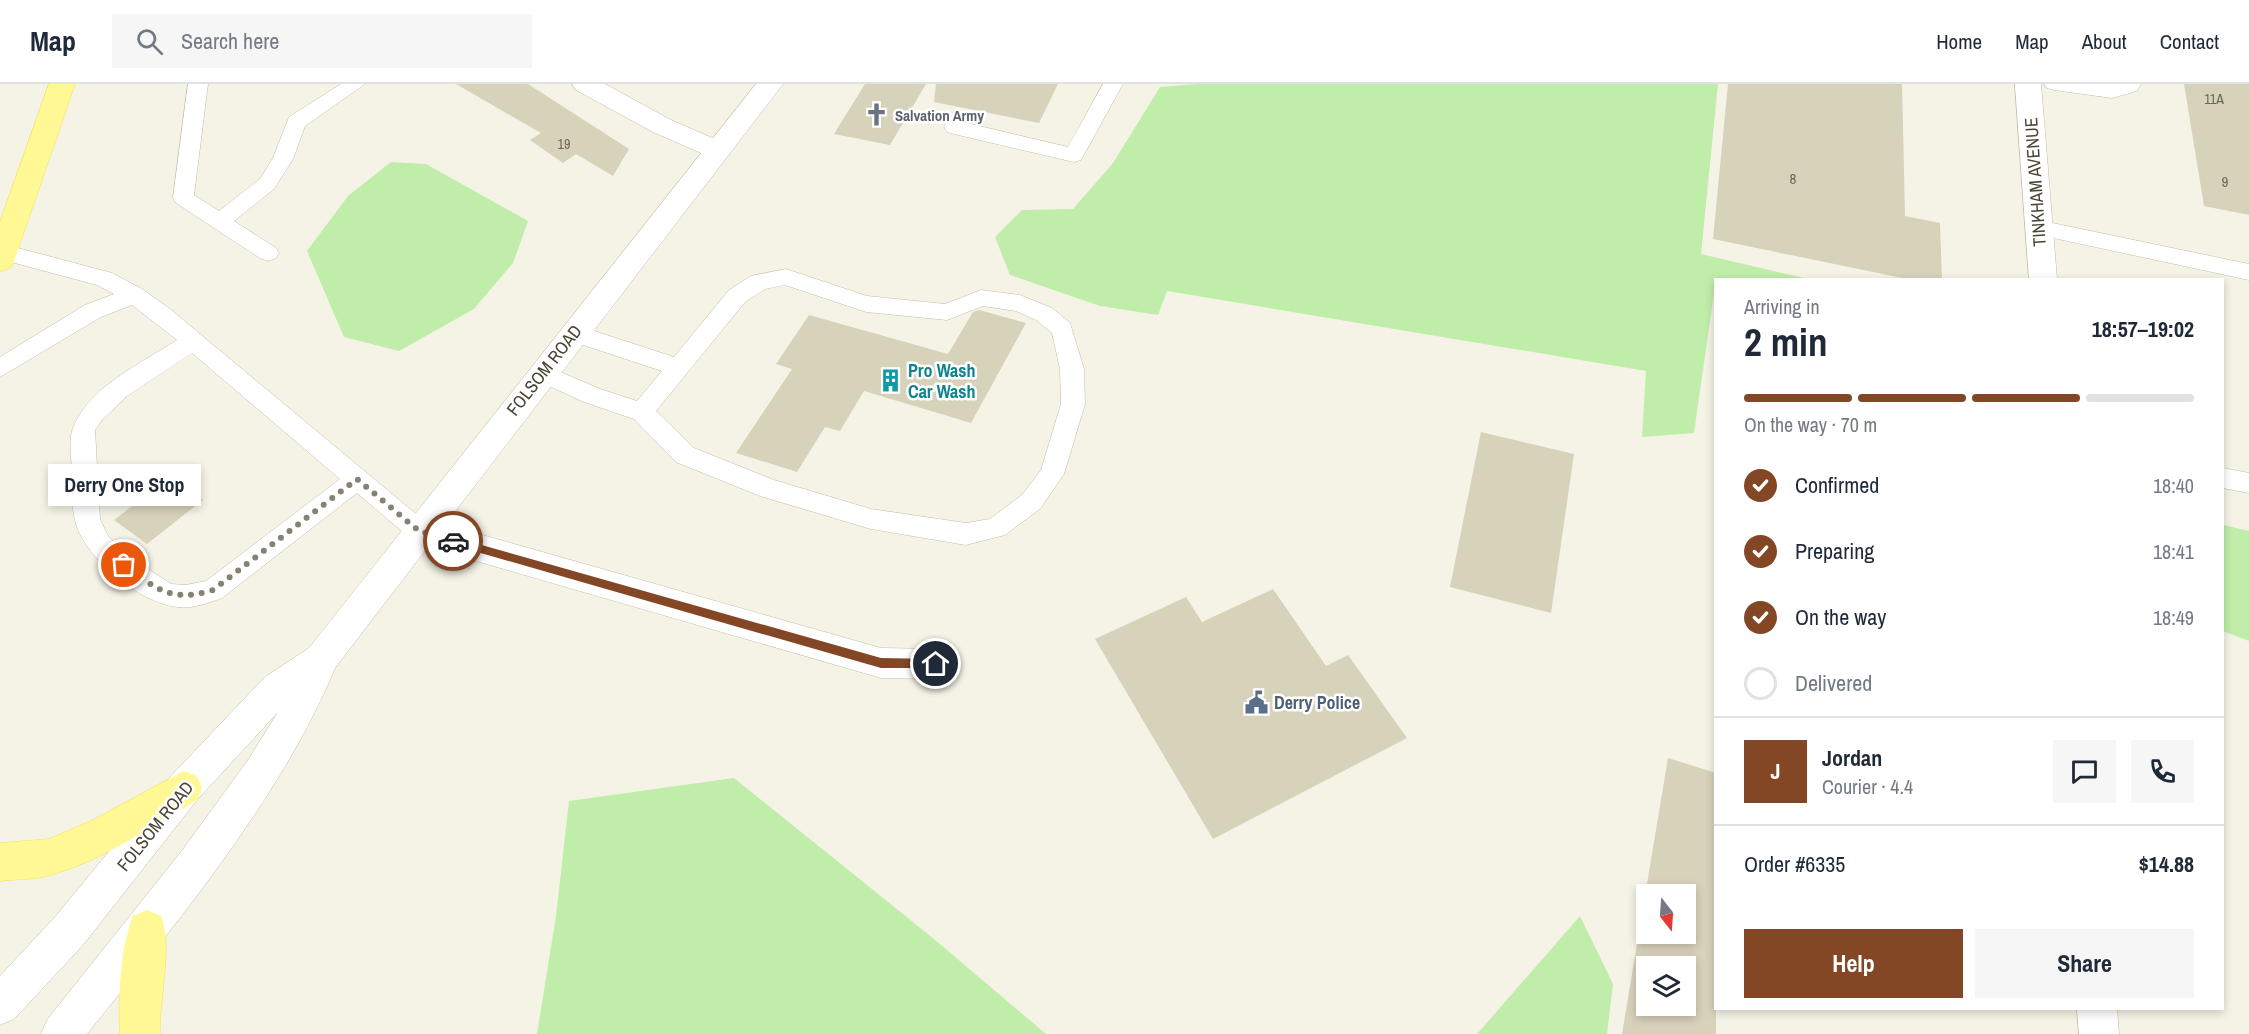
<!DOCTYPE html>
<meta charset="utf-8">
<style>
body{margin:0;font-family:"Archivo Narrow",sans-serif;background:#f6f6f7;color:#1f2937;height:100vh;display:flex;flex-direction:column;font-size:22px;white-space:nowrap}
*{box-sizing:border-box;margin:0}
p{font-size:20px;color:#747a83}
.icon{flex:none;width:33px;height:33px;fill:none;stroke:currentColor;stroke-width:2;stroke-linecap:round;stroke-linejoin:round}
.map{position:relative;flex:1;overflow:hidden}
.sheet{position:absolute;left:1714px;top:194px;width:510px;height:732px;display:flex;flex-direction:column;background:#fff;border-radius:0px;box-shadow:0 3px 9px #0003}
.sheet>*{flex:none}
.needle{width:39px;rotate:163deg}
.buttons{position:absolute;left:1636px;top:800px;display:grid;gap:12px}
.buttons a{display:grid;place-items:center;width:60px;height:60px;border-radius:0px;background:#fff;box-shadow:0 3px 9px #0003;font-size:30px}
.pin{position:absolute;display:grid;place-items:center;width:51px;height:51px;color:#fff;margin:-26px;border:3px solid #fff;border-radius:50%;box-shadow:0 2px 6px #0007}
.courier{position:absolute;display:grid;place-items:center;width:60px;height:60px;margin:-30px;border:4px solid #844726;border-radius:50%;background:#fff;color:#222;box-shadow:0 2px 8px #0007}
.bubble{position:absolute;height:42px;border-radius:0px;background:#fff;box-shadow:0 3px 9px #0003;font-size:20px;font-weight:800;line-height:42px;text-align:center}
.head em{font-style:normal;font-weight:800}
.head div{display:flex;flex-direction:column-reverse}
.head{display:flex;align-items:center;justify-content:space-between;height:102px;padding:0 30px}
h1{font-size:39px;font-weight:800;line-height:45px}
.bar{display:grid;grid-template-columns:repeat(4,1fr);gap:9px 6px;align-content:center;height:72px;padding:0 30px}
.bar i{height:8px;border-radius:4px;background:#e0e1e3}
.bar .active{background:#844726}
.bar p{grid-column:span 4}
.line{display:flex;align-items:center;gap:15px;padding:0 30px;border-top:2px solid #e0e1e3}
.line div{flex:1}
.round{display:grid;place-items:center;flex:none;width:63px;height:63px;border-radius:0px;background:#f6f6f7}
ol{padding:0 30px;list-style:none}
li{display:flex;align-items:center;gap:18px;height:66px}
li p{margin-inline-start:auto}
li .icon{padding:6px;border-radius:50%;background:#844726;color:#fff;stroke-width:4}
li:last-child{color:#747a83}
li i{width:33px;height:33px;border:3px solid #e0e1e3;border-radius:50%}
.action{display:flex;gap:12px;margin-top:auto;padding:12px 30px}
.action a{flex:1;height:69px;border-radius:0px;background:#844726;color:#fff;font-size:24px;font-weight:800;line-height:69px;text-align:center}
.action a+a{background:#f6f6f7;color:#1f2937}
header{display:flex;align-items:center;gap:36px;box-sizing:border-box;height:84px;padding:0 30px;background:#fff;border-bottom:2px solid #e0e1e3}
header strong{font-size:28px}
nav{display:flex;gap:33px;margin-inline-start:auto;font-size:21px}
.search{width:420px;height:54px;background:#f6f6f7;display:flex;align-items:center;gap:15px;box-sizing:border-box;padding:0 21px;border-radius:0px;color:#747a83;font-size:22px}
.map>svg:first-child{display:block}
.green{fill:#c0edaa}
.building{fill:#d7d2ba;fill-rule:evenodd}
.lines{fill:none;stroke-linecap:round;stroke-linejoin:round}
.service-casing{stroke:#c1bea7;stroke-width:1}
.minor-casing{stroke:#c1bea7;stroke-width:1}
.tertiary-casing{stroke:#c1bea7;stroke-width:1}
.primary-casing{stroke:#f0e458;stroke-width:1}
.service{fill:#fff;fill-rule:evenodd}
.minor{fill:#fff;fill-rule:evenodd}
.tertiary{fill:#fff;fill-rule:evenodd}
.primary{fill:#fff894;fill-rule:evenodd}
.route{fill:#844726}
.done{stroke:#858272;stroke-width:6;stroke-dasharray:0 10.8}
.labels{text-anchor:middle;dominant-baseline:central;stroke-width:5;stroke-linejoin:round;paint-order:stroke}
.far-number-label{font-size:14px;fill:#6c6856}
.far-worship-label{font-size:15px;font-weight:bold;fill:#5b616d;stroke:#fff;text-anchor:start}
.number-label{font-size:15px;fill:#6c6856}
.street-label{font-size:18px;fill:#484534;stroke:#fff}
.culture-label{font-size:18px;font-weight:bold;fill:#0d838f;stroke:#fff;text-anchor:start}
.service-label{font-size:18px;font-weight:bold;fill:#4e5e75;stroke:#fff;text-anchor:start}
</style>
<header>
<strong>Map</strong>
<div class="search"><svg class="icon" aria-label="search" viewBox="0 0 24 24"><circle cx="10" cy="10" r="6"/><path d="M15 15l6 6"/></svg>Search here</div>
<nav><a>Home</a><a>Map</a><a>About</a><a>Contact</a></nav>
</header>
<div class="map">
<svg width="2249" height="950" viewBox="0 0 2249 950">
<rect width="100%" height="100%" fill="#f5f3e6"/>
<g class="green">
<path d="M 1197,0 L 1718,0 L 1701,170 L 1808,195 L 1716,195 L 1694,349 L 1642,353 L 1646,287 L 1167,207 L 1158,231 L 1100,222 L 1010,191 L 995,153 L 1022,126 L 1073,125 L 1113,79 L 1160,3 Z"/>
<path d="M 391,78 L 426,80 L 528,137 L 513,179 L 474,225 L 399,267 L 344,253 L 307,167 L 348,112 Z"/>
<path d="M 2223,441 L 2249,447 L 2249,557 L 2223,547 Z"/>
<path d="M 734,694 L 934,855 L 1046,950 L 537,950 L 556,832 L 569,717 Z"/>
<path d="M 1580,832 L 1613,900 L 1607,950 L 1477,950 Z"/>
</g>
<g class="building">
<path d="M 456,0 L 528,0 L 629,65 L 613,92 L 576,70 L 563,79 L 530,56 L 541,49 Z"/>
<path d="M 865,0 L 926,0 L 890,61 L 834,50 Z"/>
<path d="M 936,0 L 1058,0 L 1039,39 L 934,18 Z"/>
<path d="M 1728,0 L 1902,0 L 1905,132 L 1940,139 L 1942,195 L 1907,195 L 1713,155 Z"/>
<path d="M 2184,0 L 2249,0 L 2249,131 L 2204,122 Z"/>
<path d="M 979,226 L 1026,239 L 971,339 L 864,307 L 840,347 L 825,343 L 797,388 L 736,369 L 792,285 L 776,280 L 809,231 L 948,270 L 973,228 Z"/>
<path d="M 1481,348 L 1574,370 L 1551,529 L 1450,503 Z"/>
<path d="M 171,392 L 203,416 L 147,460 L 114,436 Z"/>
<path d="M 1273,505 L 1326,582 L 1348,571 L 1407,654 L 1213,755 L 1095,555 L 1186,513 L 1202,538 Z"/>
<path d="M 1668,674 L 1716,689 L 1716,950 L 1622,950 ZM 1647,810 L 1686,810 L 1686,849 L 1647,849 ZM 1647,882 L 1686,882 L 1686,921 L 1647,921 Z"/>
</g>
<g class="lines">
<defs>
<g id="service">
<path d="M 188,0 L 208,0 L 194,111 L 219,127 L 260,95 L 273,74 L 289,33 L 341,0 L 365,0 L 305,42 L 293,75 L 274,105 L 234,137 L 276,164 L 279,169 L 276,174 L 268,177 L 260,174 L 176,119 L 173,114 Z"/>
<path d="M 1103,0 L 1123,0 L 1081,76 L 1074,78 L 954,50 L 947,48 L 944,43 L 947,38 L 954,36 L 1068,63 Z"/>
<path d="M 2044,0 L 2141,0 L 2137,7 L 2112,14 L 2054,6 L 2047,4 Z"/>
<path d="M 2038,136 L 2249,180 L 2249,196 L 2030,149 L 2027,144 L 2030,139 Z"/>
<path d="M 3,160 L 112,189 L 142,205 L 170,225 L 428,440 L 432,447 L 428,454 L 419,458 L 410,454 L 357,409 L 222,514 C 208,519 192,525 178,523 C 142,520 89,477 77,443 C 71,426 72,407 72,389 C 72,373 67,354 75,339 C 94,300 142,279 177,256 L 132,221 L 101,233 L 0,293 L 0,273 L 85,221 L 114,210 L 97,201 L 0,175 L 0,161 ZM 192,269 L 340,395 L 206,497 L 186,501 L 171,500 L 127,471 L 108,452 L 100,435 L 95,346 L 102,336 L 127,312 Z"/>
<path d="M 786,185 L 867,212 L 945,220 L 981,206 L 1020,211 L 1052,224 L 1070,239 L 1084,285 L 1085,320 L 1064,390 L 1040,425 L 1005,451 L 966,461 L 871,445 L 760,412 L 676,378 L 634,335 L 584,318 L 534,295 L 530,289 L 534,283 L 542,280 L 600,305 L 637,317 L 662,287 L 565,255 L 562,249 L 565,243 L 573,240 L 674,273 L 729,206 L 751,192 ZM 785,201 L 866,228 L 947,236 L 983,222 L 1016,227 L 1036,236 L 1052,249 L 1060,285 L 1061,320 L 1041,386 L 1022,411 L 990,435 L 966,439 L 871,425 L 774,396 L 694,364 L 656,327 L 745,218 L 765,205 Z"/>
<path d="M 2223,384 L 2249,389 L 2249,409 L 2223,404 Z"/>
</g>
<g id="minor">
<path d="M 572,0 L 605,0 L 671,36 L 726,60 L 730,66 L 726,72 L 717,75 L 708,72 L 653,48 L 576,6 Z"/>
<path d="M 2015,0 L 2041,0 L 2057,195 L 2029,195 Z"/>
<path d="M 419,433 L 881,564 L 936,565 L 948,569 L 953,580 L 948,591 L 936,595 L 881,594 L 407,457 L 403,447 L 407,437 Z"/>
<path d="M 2077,924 L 2117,924 L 2119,950 L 2079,950 Z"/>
</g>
<path id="tertiary" d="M 756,0 L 783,0 L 335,584 C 283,710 181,834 95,940 L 87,950 L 41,950 L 47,936 L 184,764 L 248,676 L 278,628 L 197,716 L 83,861 L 14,935 L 0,941 L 0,892 L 55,833 L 171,692 L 265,593 L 309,564 Z"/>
<g id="primary">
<path d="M 49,0 L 75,0 L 14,177 L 10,184 L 0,187 L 0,138 Z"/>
<path d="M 184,687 L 197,692 L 202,704 L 197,716 C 151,743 103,776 51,791 C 35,796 16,795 0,797 L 0,759 L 49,755 L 93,736 Z"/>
<path d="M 147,826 L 161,832 C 173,861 159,916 160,950 L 120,950 C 118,916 120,864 133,832 Z"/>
</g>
</defs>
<use href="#service" class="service-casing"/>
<use href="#minor" class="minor-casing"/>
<use href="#tertiary" class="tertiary-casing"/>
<use href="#primary" class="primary-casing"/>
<use href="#service" class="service"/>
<use href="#minor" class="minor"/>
<use href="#tertiary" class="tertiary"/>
<use href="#primary" class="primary"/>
</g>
<path class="route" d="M 453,453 L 881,574 L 936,575 L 941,580 L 936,584 L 881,584 L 453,461 L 448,457 Z"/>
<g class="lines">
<path class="done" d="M 124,481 C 157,505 170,519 213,506 L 357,395 L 419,447 L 453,457"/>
</g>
<defs>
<symbol id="church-bare" viewBox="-9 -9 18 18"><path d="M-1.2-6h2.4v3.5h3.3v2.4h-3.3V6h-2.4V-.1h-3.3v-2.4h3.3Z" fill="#6b7280" stroke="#fff" stroke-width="2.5" paint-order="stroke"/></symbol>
<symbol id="building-bare" viewBox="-9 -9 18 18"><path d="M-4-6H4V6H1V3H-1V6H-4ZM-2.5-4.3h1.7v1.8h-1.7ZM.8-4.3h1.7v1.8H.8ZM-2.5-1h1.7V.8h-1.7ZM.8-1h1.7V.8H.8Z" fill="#0f9aa8" stroke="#fff" stroke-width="2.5" paint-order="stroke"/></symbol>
<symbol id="civic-bare" viewBox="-9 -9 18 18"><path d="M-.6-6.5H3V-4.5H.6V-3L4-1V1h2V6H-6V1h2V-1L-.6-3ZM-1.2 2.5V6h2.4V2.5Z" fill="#5c6f8a" stroke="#fff" stroke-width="2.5" paint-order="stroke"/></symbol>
</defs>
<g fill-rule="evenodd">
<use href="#church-bare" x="860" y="14" width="33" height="33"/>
<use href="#building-bare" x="874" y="280" width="33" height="33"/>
<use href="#civic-bare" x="1240" y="602" width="33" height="33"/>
</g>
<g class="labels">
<g class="far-number-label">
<text x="2214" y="15">11A</text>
<text x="564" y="60">19</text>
</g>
<g class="far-worship-label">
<text x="895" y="31">Salvation Army</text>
</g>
<g class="number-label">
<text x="1793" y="94">8</text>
<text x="2225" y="97">9</text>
</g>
<g class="street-label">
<text transform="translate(2035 98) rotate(-94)">TINKHAM AVENUE</text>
<text transform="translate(544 286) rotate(-52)">FOLSOM ROAD</text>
<text transform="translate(155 742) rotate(-51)">FOLSOM ROAD</text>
</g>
<g class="culture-label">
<text x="908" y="286">Pro Wash<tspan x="908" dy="21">Car Wash</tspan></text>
</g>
<g class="service-label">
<text x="1274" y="618">Derry Police</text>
</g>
</g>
</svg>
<div class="buttons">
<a><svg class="needle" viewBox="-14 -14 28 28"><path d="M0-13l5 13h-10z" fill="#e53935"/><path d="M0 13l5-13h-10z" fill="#747a83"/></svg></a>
<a><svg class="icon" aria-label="layers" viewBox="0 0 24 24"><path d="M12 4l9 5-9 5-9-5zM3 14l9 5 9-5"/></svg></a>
</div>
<div class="pin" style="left:124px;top:481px;background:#ea580c"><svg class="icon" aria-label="bag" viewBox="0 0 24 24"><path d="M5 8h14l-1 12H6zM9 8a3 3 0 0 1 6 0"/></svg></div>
<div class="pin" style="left:936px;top:580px;background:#1f2937"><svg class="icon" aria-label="home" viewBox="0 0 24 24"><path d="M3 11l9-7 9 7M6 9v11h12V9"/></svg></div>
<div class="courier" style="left:453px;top:457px"><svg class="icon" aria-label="car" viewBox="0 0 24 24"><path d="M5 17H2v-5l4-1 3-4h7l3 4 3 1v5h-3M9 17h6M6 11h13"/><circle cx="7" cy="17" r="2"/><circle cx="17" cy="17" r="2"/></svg></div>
<div class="bubble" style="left:48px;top:380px;width:153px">Derry One Stop</div>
<section class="sheet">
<div class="head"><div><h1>2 min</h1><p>Arriving in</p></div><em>18:57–19:02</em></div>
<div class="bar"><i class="active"></i><i class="active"></i><i class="active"></i><i></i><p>On the way · 70 m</p></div>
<ol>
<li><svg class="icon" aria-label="check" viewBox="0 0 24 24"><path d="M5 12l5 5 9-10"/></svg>Confirmed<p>18:40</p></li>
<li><svg class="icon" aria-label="check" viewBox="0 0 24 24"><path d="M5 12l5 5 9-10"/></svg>Preparing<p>18:41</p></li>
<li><svg class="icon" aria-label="check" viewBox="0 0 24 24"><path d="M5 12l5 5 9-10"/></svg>On the way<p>18:49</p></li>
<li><i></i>Delivered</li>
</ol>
<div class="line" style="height:108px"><b class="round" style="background:#844726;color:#fff">J</b><div><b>Jordan</b><p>Courier · 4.4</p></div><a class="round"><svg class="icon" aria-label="chat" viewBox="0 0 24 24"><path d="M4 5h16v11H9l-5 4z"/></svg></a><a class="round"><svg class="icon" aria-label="phone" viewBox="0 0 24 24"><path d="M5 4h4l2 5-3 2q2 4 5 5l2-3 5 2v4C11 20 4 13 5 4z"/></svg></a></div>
<div class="line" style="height:78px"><div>Order #6335</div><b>$14.88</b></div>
<div class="action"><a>Help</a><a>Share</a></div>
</section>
</div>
